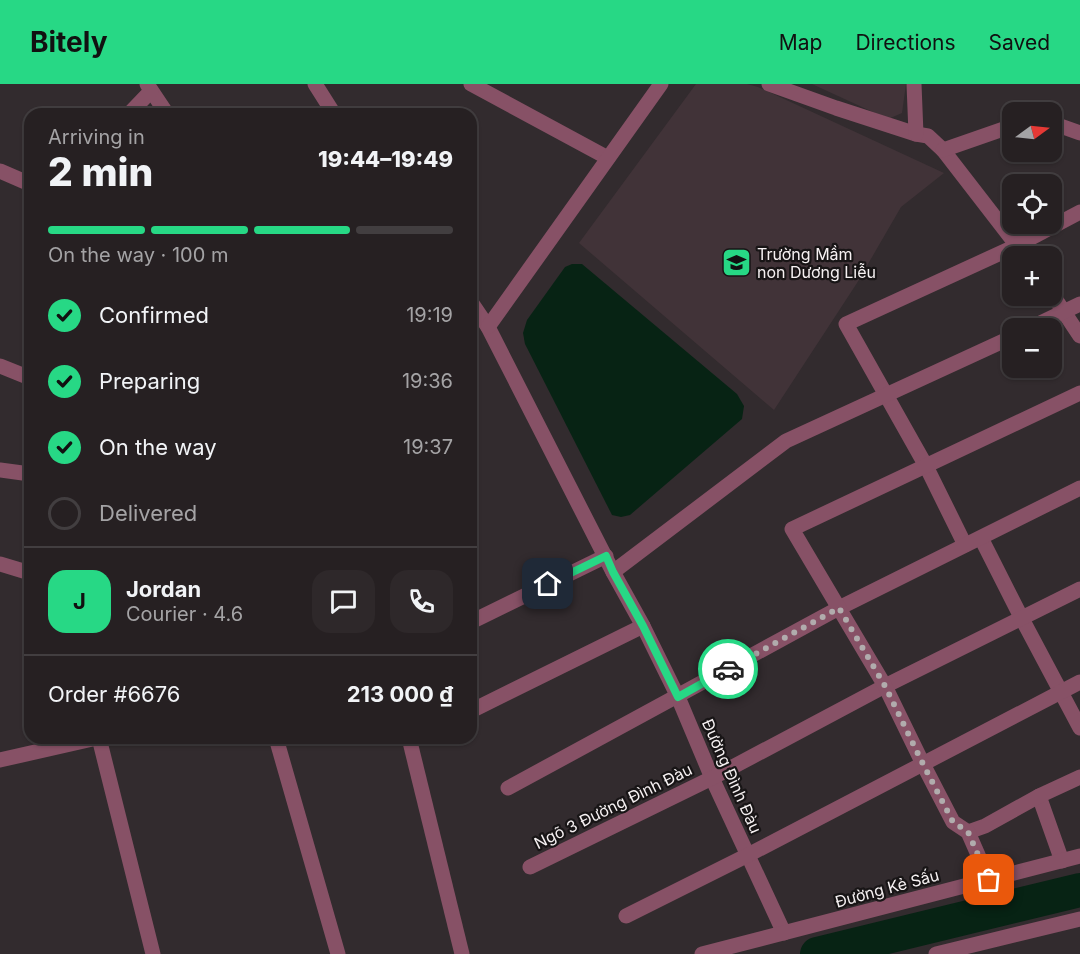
<!DOCTYPE html>
<meta charset="utf-8">
<style>
body{margin:0;font-family:Inter,sans-serif;background:#2e282a;color:#f1f3f6;height:100vh;display:flex;flex-direction:column;font-size:22px;white-space:nowrap}
*{box-sizing:border-box;margin:0}
p{font-size:20px;color:#a4a3a5}
.icon{flex:none;width:33px;height:33px;fill:none;stroke:currentColor;stroke-width:2;stroke-linecap:round;stroke-linejoin:round}
.map{position:relative;flex:1;overflow:hidden}
.sheet{position:absolute;left:24px;top:24px;width:453px;height:636px;display:flex;flex-direction:column;background:#262022;border-radius:18px;box-shadow:0 2px 4px #0004,0 0 0 2px #423e40}
.sheet>*{flex:none}
.needle{width:39px;rotate:75deg}
.buttons{position:absolute;left:1002px;top:18px;display:grid;gap:12px}
.buttons a{display:grid;place-items:center;width:60px;height:60px;border-radius:12px;background:#262022;box-shadow:0 2px 4px #0004,0 0 0 2px #423e40;font-size:30px}
.pin{position:absolute;display:grid;place-items:center;width:51px;height:51px;color:#fff;margin:-26px;border-radius:12px;box-shadow:0 3px 9px #0006}
.courier{position:absolute;display:grid;place-items:center;width:60px;height:60px;margin:-30px;border:4px solid #27d885;border-radius:50%;background:#fff;color:#222;box-shadow:0 2px 8px #0007}
.overview em{font-style:normal;font-weight:800}
.overview div{display:flex;flex-direction:column-reverse}
.overview{display:flex;align-items:center;justify-content:space-between;height:102px;padding:0 24px}
h1{font-size:39px;font-weight:800;line-height:45px}
.bar{display:grid;grid-template-columns:repeat(4,1fr);gap:9px 6px;align-content:center;height:72px;padding:0 24px}
.bar i{height:8px;border-radius:4px;background:#423e40}
.bar .selected{background:#27d885}
.bar p{grid-column:span 4}
.line{display:flex;align-items:center;gap:15px;padding:0 24px;border-top:2px solid #423e40}
.line div{flex:1}
.round{display:grid;place-items:center;flex:none;width:63px;height:63px;border-radius:18px;background:#2e282a}
ol{padding:0 24px;list-style:none}
li{display:flex;align-items:center;gap:18px;height:66px}
li p{margin-inline-start:auto}
li .icon{padding:6px;border-radius:50%;background:#27d885;color:#111;stroke-width:4}
li:last-child{color:#a4a3a5}
li i{width:33px;height:33px;border:3px solid #423e40;border-radius:50%}
header{display:flex;align-items:center;gap:36px;box-sizing:border-box;height:84px;padding:0 30px;background:#27d885;color:#111}
header strong{font-size:28px}
nav{display:flex;gap:33px;margin-inline-start:auto;font-size:21px}
.map>svg:first-child{display:block}
.built{fill:#413338}
.water{fill:#072314}
.lines{fill:none;stroke-linecap:round;stroke-linejoin:round}
.river{stroke:#072314;stroke-width:34}
.minor{stroke:#875166;stroke-width:15}
.done{stroke:#b1acad;stroke-width:6;stroke-dasharray:0 10.8}
.route{stroke:#27d885;stroke-width:8}
.labels{text-anchor:middle;dominant-baseline:central;stroke-width:4.5;stroke-linejoin:round;paint-order:stroke}
.poi-label{font-size:16px;fill:#f6f1f2;stroke:#181516;text-anchor:start}
.street-label{font-size:16px;fill:#f6f1f2;stroke:#181516}
</style>
<header>
<strong>Bitely</strong>
<nav><a>Map</a><a>Directions</a><a>Saved</a></nav>
</header>
<div class="map">
<svg width="1080" height="870" viewBox="0 0 1080 870">
<rect width="100%" height="100%" fill="#322b2e"/>
<g class="built">
<path d="M 696,0 L 747,0 L 758,3 L 944,89 L 901,123 L 857,199 L 774,326 L 579,159 Z"/>
<path d="M 812,0 L 906,0 L 902,29 L 888,35 Z"/>
</g>
<path class="water" d="M 572,180 L 582,180 L 737,310 L 744,322 L 742,335 L 630,431 L 621,433 L 612,431 L 525,260 L 523,249 L 527,236 L 565,183 Z"/>
<g class="lines">
<path class="river" d="M 817,870 L 1080,806"/>
<g class="minor">
<path d="M 147,0 L 167,30"/>
<path d="M 315,0 L 334,30"/>
<path d="M 471,0 L 608,74"/>
<path d="M 769,0 L 836,24 L 916,50 L 928,52 L 943,66 L 1025,172"/>
<path d="M 914,0 L 916,50"/>
<path d="M 129,30 L 151,7"/>
<path d="M 1052,39 L 1080,49"/>
<path d="M 943,66 L 1012,42"/>
<path d="M 0,87 L 30,100"/>
<path d="M 1052,210 L 1080,252"/>
<path d="M 471,218 L 488,243 L 613,488 L 643,542 L 678,613 L 712,694 L 784,849"/>
<path d="M 488,243 L 661,0"/>
<path d="M 1030,244 L 1080,220"/>
<path d="M 0,282 L 30,294"/>
<path d="M 0,386 L 30,390"/>
<path d="M 981,454 L 1021,533 L 1080,644"/>
<path d="M 965,461 L 926,382 L 846,240 L 1018,161 L 1080,128"/>
<path d="M 0,480 L 30,489"/>
<path d="M 613,488 L 786,357 L 1012,253"/>
<path d="M 471,538 L 606,472"/>
<path d="M 471,627 L 643,542"/>
<path d="M 99,654 L 153,870"/>
<path d="M 276,654 L 338,870"/>
<path d="M 409,654 L 462,870"/>
<path d="M 0,676 L 97,654"/>
<path d="M 508,704 L 839,524 L 1080,404"/>
<path d="M 1039,712 L 1062,777"/>
<path d="M 968,748 L 985,742 L 1039,712 L 1080,693"/>
<path d="M 530,783 L 712,694 L 885,602 L 1080,505"/>
<path d="M 989,796 L 968,748 L 953,738 L 923,680 L 885,602 L 792,445 L 1080,309"/>
<path d="M 626,832 L 748,771 L 1080,598"/>
<path d="M 702,870 L 1080,772"/>
<path d="M 936,870 L 1080,835"/>
</g>
</g>
<g class="lines">
<path class="done" d="M 728,585 L 839,524 L 885,602 L 923,680 L 953,738 L 968,748 L 989,796"/>
<path class="route" d="M 548,500 L 606,472 L 613,488 L 643,542 L 678,613 L 728,585"/>
</g>
<defs>
<symbol id="school-square" viewBox="-11 -11 22 22"><rect x="-9" y="-9" width="18" height="18" rx="4" fill="#27d885" stroke="#181516"/><path d="M0-5L7-2L0 1L-7-2ZM-4 1L0 2.5L4 1V4Q0 6-4 4Z" fill="#111"/></symbol>
</defs>
<g fill-rule="evenodd">
<use href="#school-square" x="720" y="162" width="33" height="33"/>
</g>
<g class="labels">
<g class="poi-label">
<text x="757" y="170">Trường Mầm<tspan x="757" dy="18">non Dương Liễu</tspan></text>
</g>
<g class="street-label">
<text transform="translate(732 692) rotate(66)">Đường Đình Đàu</text>
<text transform="translate(613 722) rotate(-26)">Ngõ 3 Đường Đình Đàu</text>
<text transform="translate(887 804) rotate(-15)">Đường Kẻ Sấu</text>
</g>
</g>
</svg>
<div class="buttons">
<a><svg class="needle" viewBox="-14 -14 28 28"><path d="M0-13l5 13h-10z" fill="#e53935"/><path d="M0 13l5-13h-10z" fill="#a4a3a5"/></svg></a>
<a><svg class="icon" aria-label="locate" viewBox="0 0 24 24"><circle cx="12" cy="12" r="6"/><path d="M12 2v4M12 18v4M2 12h4M18 12h4"/></svg></a>
<a>+</a>
<a>−</a>
</div>
<div class="pin" style="left:989px;top:796px;background:#ea580c"><svg class="icon" aria-label="bag" viewBox="0 0 24 24"><path d="M5 8h14l-1 12H6zM9 8a3 3 0 0 1 6 0"/></svg></div>
<div class="pin" style="left:548px;top:500px;background:#1f2937"><svg class="icon" aria-label="home" viewBox="0 0 24 24"><path d="M3 11l9-7 9 7M6 9v11h12V9"/></svg></div>
<div class="courier" style="left:728px;top:585px"><svg class="icon" aria-label="car" viewBox="0 0 24 24"><path d="M5 17H2v-5l4-1 3-4h7l3 4 3 1v5h-3M9 17h6M6 11h13"/><circle cx="7" cy="17" r="2"/><circle cx="17" cy="17" r="2"/></svg></div>
<section class="sheet">
<div class="overview"><div><h1>2 min</h1><p>Arriving in</p></div><em>19:44–19:49</em></div>
<div class="bar"><i class="selected"></i><i class="selected"></i><i class="selected"></i><i></i><p>On the way · 100 m</p></div>
<ol>
<li><svg class="icon" aria-label="check" viewBox="0 0 24 24"><path d="M5 12l5 5 9-10"/></svg>Confirmed<p>19:19</p></li>
<li><svg class="icon" aria-label="check" viewBox="0 0 24 24"><path d="M5 12l5 5 9-10"/></svg>Preparing<p>19:36</p></li>
<li><svg class="icon" aria-label="check" viewBox="0 0 24 24"><path d="M5 12l5 5 9-10"/></svg>On the way<p>19:37</p></li>
<li><i></i>Delivered</li>
</ol>
<div class="line" style="height:108px"><b class="round" style="background:#27d885;color:#111">J</b><div><b>Jordan</b><p>Courier · 4.6</p></div><a class="round"><svg class="icon" aria-label="chat" viewBox="0 0 24 24"><path d="M4 5h16v11H9l-5 4z"/></svg></a><a class="round"><svg class="icon" aria-label="phone" viewBox="0 0 24 24"><path d="M5 4h4l2 5-3 2q2 4 5 5l2-3 5 2v4C11 20 4 13 5 4z"/></svg></a></div>
<div class="line" style="height:78px"><div>Order #6676</div><b>213 000 ₫</b></div>
</section>
</div>
